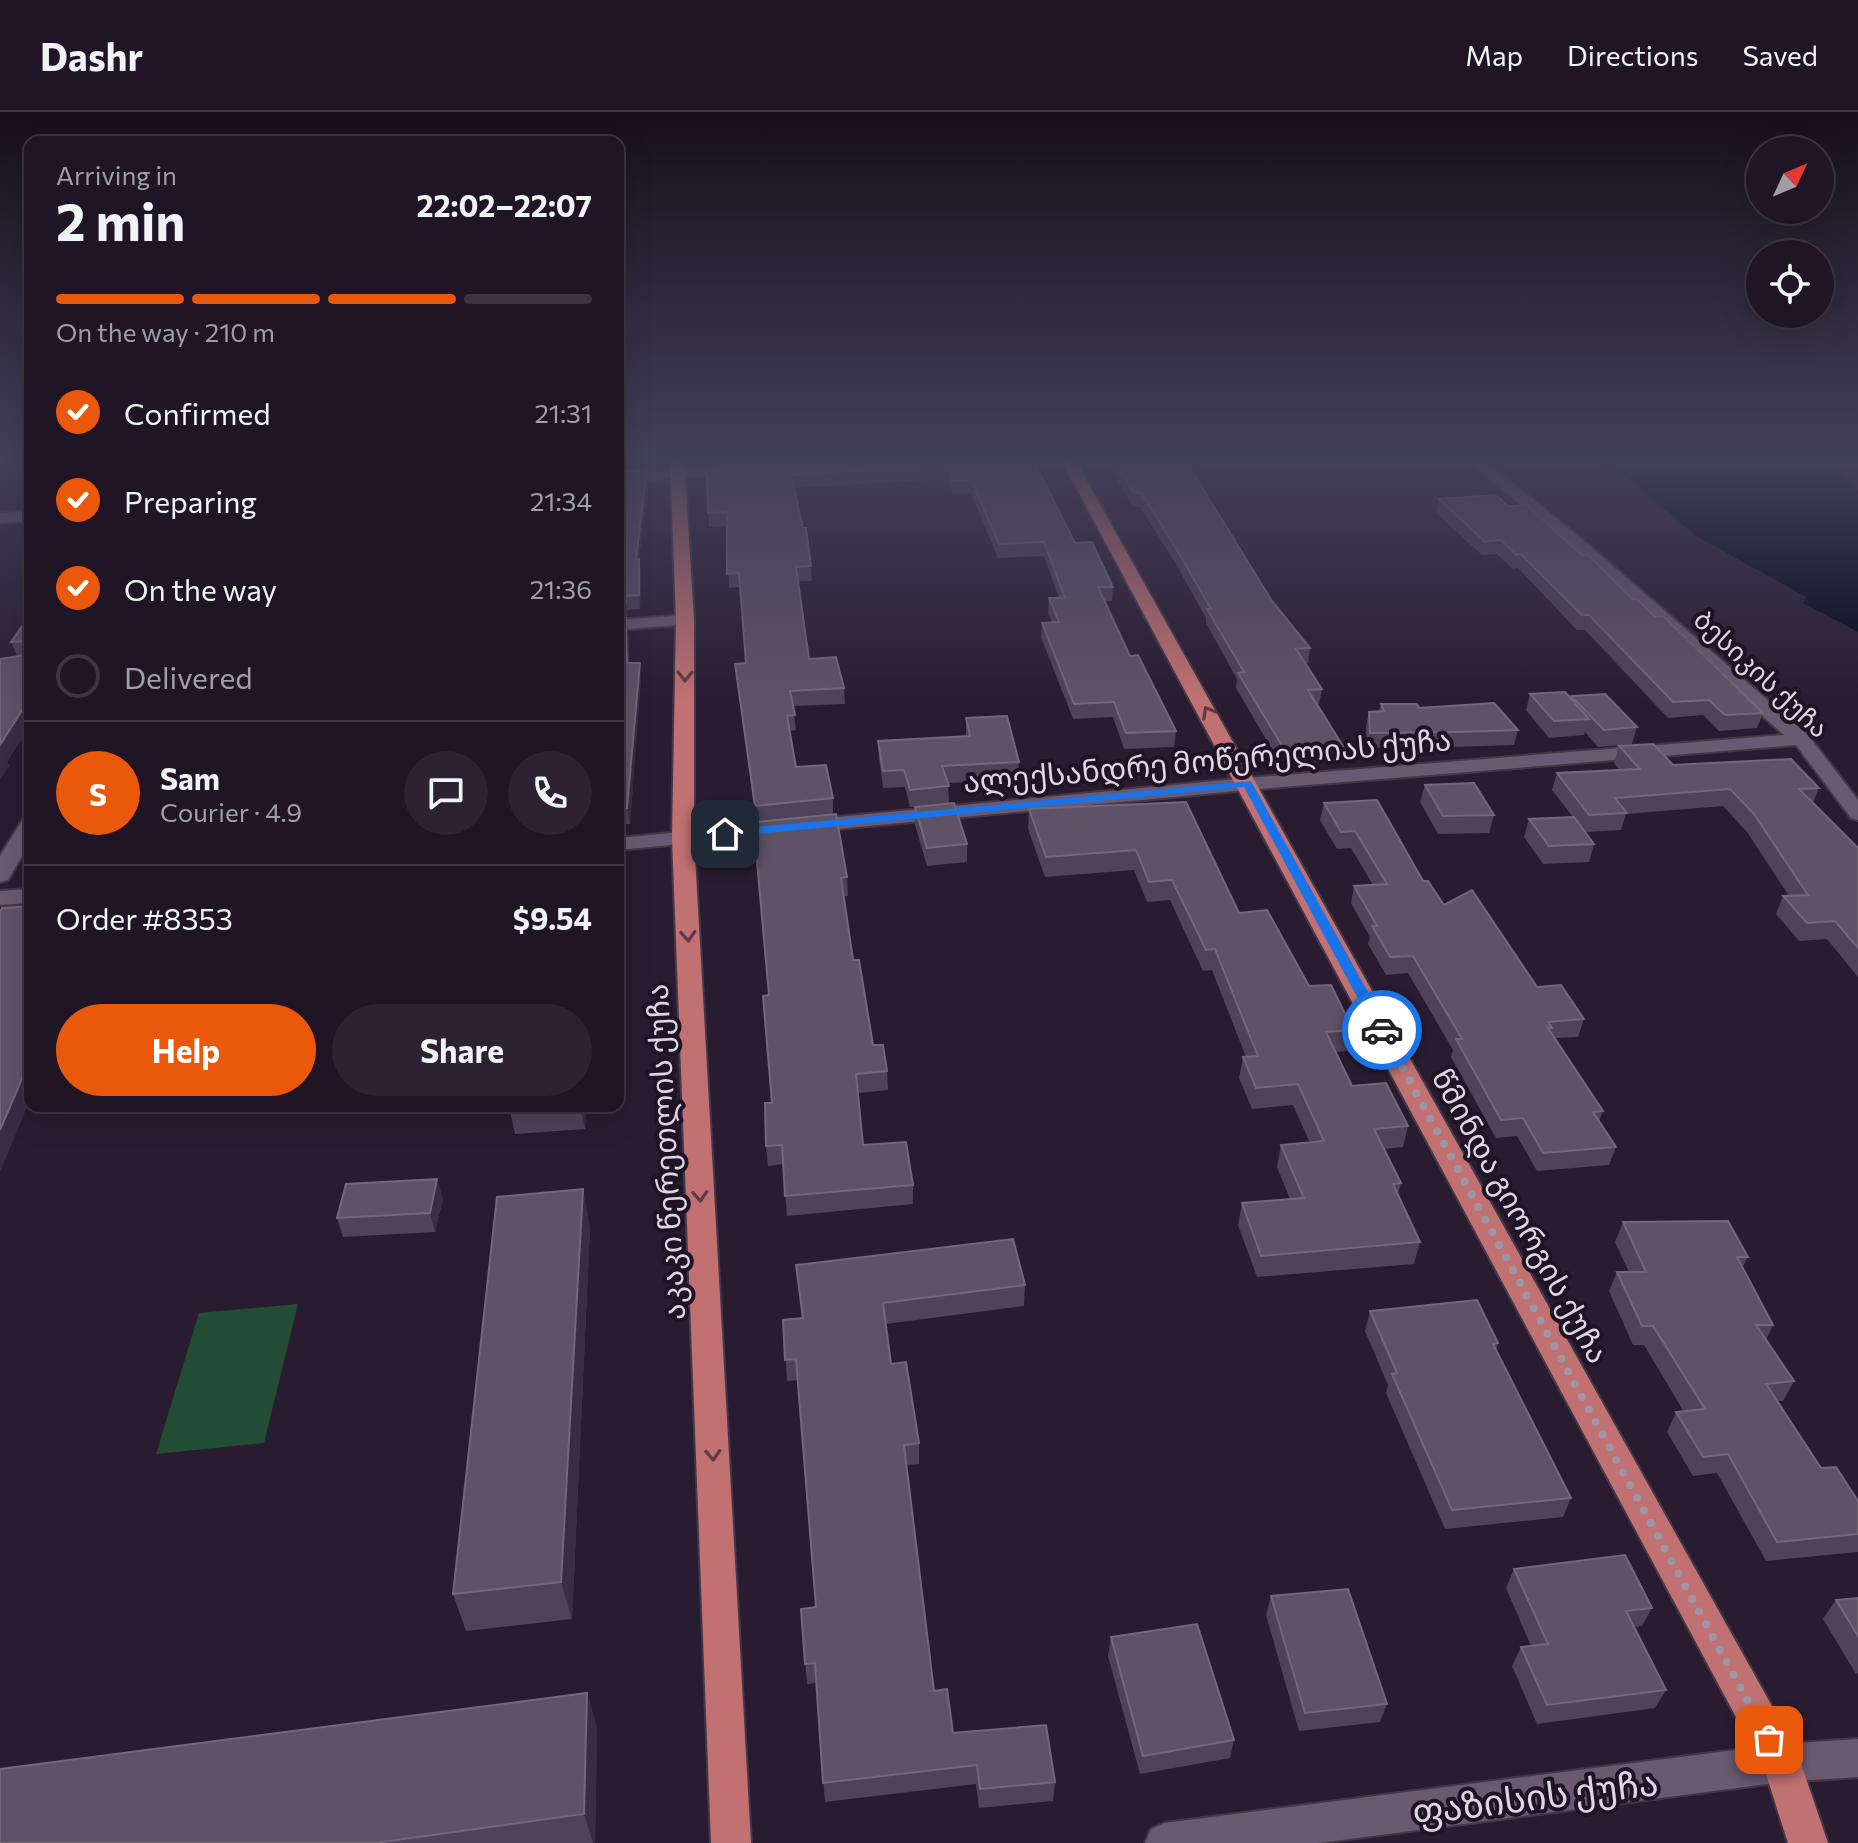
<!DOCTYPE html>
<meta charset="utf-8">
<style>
body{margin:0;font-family:Commissioner,"Noto Sans Georgian",sans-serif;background:#2c2231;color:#f1f3f6;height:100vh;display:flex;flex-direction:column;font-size:30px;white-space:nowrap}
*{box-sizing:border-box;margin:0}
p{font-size:26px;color:#a19fa6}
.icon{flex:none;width:44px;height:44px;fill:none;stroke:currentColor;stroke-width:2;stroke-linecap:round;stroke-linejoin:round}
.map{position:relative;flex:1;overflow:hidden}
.drawer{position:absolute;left:24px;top:24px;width:600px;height:976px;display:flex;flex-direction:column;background:#1f1524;border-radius:16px;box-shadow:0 8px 32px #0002,0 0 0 2px #3c3441}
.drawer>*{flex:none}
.needle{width:52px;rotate:46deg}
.tools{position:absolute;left:1746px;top:24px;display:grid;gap:16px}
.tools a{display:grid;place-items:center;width:88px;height:88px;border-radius:50%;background:#1f1524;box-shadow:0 8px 32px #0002,0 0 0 2px #3c3441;font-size:40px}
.pin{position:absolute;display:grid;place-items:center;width:68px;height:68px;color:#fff;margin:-34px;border-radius:16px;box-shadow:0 4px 12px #0006}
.courier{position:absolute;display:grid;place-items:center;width:80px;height:80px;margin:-40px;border:6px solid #1a73e8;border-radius:50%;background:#fff;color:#222;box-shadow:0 2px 10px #0007}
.overview em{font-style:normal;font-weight:700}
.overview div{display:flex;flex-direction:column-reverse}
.overview{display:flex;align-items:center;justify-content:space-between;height:136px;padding:0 32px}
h1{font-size:52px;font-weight:700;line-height:60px}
.bar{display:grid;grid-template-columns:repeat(4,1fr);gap:12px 8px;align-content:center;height:96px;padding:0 32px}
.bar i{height:10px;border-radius:6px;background:#3c3441}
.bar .current{background:#ea580c}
.bar p{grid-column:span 4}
.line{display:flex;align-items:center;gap:20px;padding:0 32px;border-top:2px solid #3c3441}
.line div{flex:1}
.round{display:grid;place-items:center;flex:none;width:84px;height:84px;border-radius:42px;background:#2c2231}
ol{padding:0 32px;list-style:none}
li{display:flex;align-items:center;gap:24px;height:88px}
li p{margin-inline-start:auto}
li .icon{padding:8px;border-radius:50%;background:#ea580c;color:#fff;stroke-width:4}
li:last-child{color:#a19fa6}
li i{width:44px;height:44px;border:4px solid #3c3441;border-radius:50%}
.button{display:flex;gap:16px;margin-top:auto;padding:16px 32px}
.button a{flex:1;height:92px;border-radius:48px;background:#ea580c;color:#fff;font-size:32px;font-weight:700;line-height:92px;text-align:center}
.button a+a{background:#2c2231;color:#f1f3f6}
header{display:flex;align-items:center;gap:48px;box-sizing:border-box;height:112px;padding:0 40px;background:#1f1524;border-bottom:2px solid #3c3441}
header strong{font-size:38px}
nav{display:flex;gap:44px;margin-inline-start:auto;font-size:28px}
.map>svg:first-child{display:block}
.green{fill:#224c33}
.water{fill:#00091b}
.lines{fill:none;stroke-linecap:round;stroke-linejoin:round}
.minor-casing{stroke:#433848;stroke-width:4}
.major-casing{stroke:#433848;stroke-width:4}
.minor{fill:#695a71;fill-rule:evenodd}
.major{fill:#c17171;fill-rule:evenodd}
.wall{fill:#504257}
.shaded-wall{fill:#3a2c41}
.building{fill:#5f5266;stroke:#73677a;stroke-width:2}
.oneway{stroke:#603944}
.route{fill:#1a73e8}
.done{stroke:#9f95a5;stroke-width:8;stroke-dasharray:0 14.4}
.labels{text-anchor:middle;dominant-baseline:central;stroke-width:8;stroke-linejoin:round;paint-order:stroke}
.far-street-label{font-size:26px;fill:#dfd6e4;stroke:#1f1326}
.street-label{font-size:30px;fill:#dfd6e4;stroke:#1f1326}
.near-street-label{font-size:36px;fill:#dfd6e4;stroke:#1f1326}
</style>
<header>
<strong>Dashr</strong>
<nav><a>Map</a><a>Directions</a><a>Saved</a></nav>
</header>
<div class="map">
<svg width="1858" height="1731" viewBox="0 0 1858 1731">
<rect width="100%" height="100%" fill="#291c30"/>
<path class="green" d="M 298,1192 L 264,1331 L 156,1342 L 199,1201 Z"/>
<path class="water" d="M 1592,346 L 1811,346 L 1844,362 L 1858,378 L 1858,520 L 1803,491 L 1806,485 L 1696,424 L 1637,373 Z"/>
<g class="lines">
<defs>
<g id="minor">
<path d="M 1465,346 L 1481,346 L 1577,423 L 1808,623 L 1858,688 L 1858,708 L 1851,706 L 1796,633 L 1247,678 L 618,738 L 618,726 L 1247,666 L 1784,623 L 1565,429 Z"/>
<path d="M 738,354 L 745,358 L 743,361 L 618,370 L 618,362 Z"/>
<path d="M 30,399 L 30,409 L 0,411 L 0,401 Z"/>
<path d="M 685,503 L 694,508 L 691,512 L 618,518 L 618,508 Z"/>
<path d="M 30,705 L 30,730 L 8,768 L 0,770 L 0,744 L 23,707 Z"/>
<path d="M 30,777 L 30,791 L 0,793 L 0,779 Z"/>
<path d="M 1858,1627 L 1858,1665 L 1782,1670 L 1319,1731 L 1145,1731 L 1151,1717 L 1165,1711 L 1782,1632 Z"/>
</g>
<g id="major">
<path d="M 670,346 L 684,346 L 694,508 L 694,726 L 751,1731 L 711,1731 L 672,726 L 676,508 Z"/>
<path d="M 1060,346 L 1074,346 L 1796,1637 L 1828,1731 L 1788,1731 L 1765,1659 Z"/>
</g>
</defs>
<use href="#minor" class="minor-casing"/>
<use href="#major" class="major-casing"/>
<use href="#minor" class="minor"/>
<use href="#major" class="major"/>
</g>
<g class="wall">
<path d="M 618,346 L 648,357 L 632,359 L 647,358 L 648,371 L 639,447 L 641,461 L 640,497 L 627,498 L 628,504 L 622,506 L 628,520 L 629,551 L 641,565 L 630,712 L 618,712 Z"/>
<path d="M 713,346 L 808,346 L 714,353 Z"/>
<path d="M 1032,346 L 1075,431 L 1113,475 L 1112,489 L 1104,489 L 1130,544 L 1176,619 L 1174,635 L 1124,637 L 1113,605 L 1073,607 L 1041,525 L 1042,511 L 1052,510 L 1048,501 L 1049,486 L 1059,486 L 1044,444 L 998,446 L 971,381 L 953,382 L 947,367 L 794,376 L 811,454 L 812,469 L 798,469 L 809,547 L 844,576 L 845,592 L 793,594 L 796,618 L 790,619 L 796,655 L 833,686 L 833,702 L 756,710 L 735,552 L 746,551 L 740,475 L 729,476 L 727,414 L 709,415 L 707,358 Z"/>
<path d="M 1104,346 L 1319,346 L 1188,353 L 1272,489 L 1310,536 L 1308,551 L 1305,551 L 1322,577 L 1319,592 L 1317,592 L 1343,634 L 1340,650 L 1281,653 L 1236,576 L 1237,567 L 1206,511 L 1206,506 L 1176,452 L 1140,395 L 1133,395 Z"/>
<path d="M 1340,346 L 1423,346 L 1343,350 Z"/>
<path d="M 1439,387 L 1508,394 L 1655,505 L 1763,601 L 1757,616 L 1719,619 L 1703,603 L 1668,606 L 1585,518 L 1577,518 L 1518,456 L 1513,457 L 1497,442 L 1482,443 L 1436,401 Z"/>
<path d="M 30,503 L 30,613 L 7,650 L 9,654 L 0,667 L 0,547 L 17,544 L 11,530 Z"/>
<path d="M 1530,582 L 1570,586 L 1571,584 L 1637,615 L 1632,632 L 1598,635 L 1585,620 L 1584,623 L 1549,626 L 1526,598 Z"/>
<path d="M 1381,592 L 1419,596 L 1518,618 L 1514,633 L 1454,635 L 1367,636 L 1366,615 L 1369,600 L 1379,599 Z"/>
<path d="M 966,606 L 1019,650 L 1018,668 L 948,671 L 949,691 L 910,695 L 905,675 L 883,676 L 879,646 L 878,629 L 966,625 Z"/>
<path d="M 1619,634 L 1673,653 L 1819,676 L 1813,691 L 1858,736 L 1858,865 L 1827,827 L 1799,829 L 1776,802 L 1783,784 L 1789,784 L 1747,720 L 1723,694 L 1626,702 L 1621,718 L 1585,720 L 1594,732 L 1589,750 L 1543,752 L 1524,725 L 1529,707 L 1573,705 L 1552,678 L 1557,661 L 1620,658 L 1614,651 Z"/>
<path d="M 1425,673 L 1494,703 L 1489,721 L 1438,722 L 1420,690 Z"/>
<path d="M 1186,690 L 1239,801 L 1353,918 L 1348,939 L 1336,940 L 1352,974 L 1408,1014 L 1403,1035 L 1384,1037 L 1401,1071 L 1398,1082 L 1420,1130 L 1414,1152 L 1257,1165 L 1238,1113 L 1242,1091 L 1290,1087 L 1277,1055 L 1281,1033 L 1310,1031 L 1293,993 L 1252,997 L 1239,966 L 1243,945 L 1246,945 L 1212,858 L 1203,859 L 1170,788 L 1147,790 L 1134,758 L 1045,765 L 1028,717 L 1029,697 Z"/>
<path d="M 1324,691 L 1423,769 L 1444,793 L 1537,875 L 1584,907 L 1578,925 L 1555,926 L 1603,999 L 1599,1009 L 1616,1035 L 1609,1053 L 1537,1059 L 1517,1024 L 1496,1026 L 1451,945 L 1453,938 L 1408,861 L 1386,863 L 1368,832 L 1370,825 L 1351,791 L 1354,774 L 1373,773 L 1351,736 L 1337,737 L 1320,708 Z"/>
<path d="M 915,695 L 967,732 L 967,750 L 927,754 L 915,713 Z"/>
<path d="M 754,716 L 847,765 L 848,784 L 844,784 L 853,848 L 873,933 L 887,959 L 888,978 L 858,981 L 863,1033 L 913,1073 L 913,1092 L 787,1104 L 783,1052 L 768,1054 L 766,1034 L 772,991 L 769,883 Z"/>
<path d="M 509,994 L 586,994 L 585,1017 L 515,1022 Z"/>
<path d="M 443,1086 L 435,1120 L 343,1125 L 337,1106 Z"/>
<path d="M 1623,1110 L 1748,1145 L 1742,1156 L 1773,1213 L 1766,1228 L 1794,1269 L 1783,1289 L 1777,1289 L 1821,1356 L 1858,1389 L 1858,1440 L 1766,1449 L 1717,1361 L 1693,1364 L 1667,1320 L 1676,1300 L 1684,1300 L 1644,1233 L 1633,1233 L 1609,1179 L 1617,1160 L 1629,1160 L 1615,1130 Z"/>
<path d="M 590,1115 L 572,1507 L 466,1519 L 453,1482 Z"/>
<path d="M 796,1153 L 1025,1173 L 1024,1194 L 886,1212 L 891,1252 L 919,1331 L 919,1352 L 906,1353 L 934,1579 L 953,1621 L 1055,1670 L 1053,1689 L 979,1696 L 976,1672 L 825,1690 L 816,1571 L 807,1572 L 801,1497 L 816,1495 L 797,1268 L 787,1269 L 783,1208 L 802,1206 Z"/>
<path d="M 1370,1199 L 1498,1231 L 1496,1238 L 1571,1386 L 1563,1405 L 1445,1417 L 1386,1281 L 1388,1273 L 1365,1219 Z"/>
<path d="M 1514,1457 L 1652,1496 L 1642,1514 L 1634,1515 L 1666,1578 L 1655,1596 L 1537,1612 L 1512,1554 L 1521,1535 L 1531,1534 L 1506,1476 Z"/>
<path d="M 1271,1484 L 1387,1592 L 1380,1610 L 1299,1619 L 1266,1503 Z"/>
<path d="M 1858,1486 L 1858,1561 L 1856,1562 L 1823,1507 L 1836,1488 Z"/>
<path d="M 1111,1525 L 1234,1628 L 1230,1646 L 1140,1662 L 1108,1544 Z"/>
<path d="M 587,1581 L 597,1617 L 595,1731 L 0,1731 Z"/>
</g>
<g class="shaded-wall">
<path d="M 635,346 L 647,346 L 648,357 L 618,362 L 618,349 Z"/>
<path d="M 647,358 L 648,371 L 637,461 L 636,447 Z"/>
<path d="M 639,447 L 641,461 L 640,497 L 639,483 Z"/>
<path d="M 625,484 L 628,504 L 618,507 L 618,492 Z"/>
<path d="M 626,506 L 628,520 L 629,566 L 627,551 Z"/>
<path d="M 640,551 L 641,565 L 630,712 L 627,696 Z"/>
<path d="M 30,586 L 30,613 L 7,650 L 9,654 L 0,667 L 0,633 Z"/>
<path d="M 30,948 L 30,988 L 0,1060 L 0,1018 Z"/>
<path d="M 580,994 L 586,994 L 585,1017 Z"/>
<path d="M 437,1067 L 443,1086 L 435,1120 L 430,1101 Z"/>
<path d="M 583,1077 L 590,1115 L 572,1507 L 561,1470 Z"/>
<path d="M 587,1581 L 597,1617 L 595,1731 L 593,1731 L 584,1702 Z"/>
</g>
<g class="building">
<path d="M 618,346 L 635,346 L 618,349 Z"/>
<path d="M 831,346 L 1032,346 L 1075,431 L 1092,430 L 1113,475 L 1098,475 L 1130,544 L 1138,543 L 1176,619 L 1126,621 L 1114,590 L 1074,592 L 1042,511 L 1059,510 L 1049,486 L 1065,486 L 1044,430 L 999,432 L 971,368 L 953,369 L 947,354 L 791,363 L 803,416 L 806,416 L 811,454 L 796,455 L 809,547 L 836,545 L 844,576 L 790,579 L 795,603 L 787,604 L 796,655 L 826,653 L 833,686 L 755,694 L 735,552 L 746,551 L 739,461 L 727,462 L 727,400 L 708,401 L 707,358 L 716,358 L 715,354 Z"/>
<path d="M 1112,346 L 1184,346 L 1272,489 L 1310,536 L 1296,537 L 1322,577 L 1308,578 L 1343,634 L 1284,637 L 1238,561 L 1244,560 L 1207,497 L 1211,497 L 1177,438 L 1141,381 L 1134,381 Z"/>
<path d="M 647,358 L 636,447 L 639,447 L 639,483 L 625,484 L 626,490 L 618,492 L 618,360 Z"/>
<path d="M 1496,383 L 1508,394 L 1526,393 L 1583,444 L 1588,443 L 1632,487 L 1637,487 L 1655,505 L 1663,504 L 1763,601 L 1725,603 L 1709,588 L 1673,590 L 1589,503 L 1582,503 L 1521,442 L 1516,443 L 1501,428 L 1485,430 L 1439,387 Z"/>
<path d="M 30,503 L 30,586 L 0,633 L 0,547 L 26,543 L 26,529 L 11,530 Z"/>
<path d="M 618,506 L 626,506 L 627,551 L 640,551 L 627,696 L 618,697 Z"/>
<path d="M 1565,580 L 1589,607 L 1554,609 L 1530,582 Z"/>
<path d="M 1605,582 L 1637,615 L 1604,618 L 1571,584 Z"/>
<path d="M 1494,591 L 1518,618 L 1457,620 L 1370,621 L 1369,600 L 1384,599 L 1381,592 L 1417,592 L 1419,596 Z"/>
<path d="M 1007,604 L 1019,650 L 942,654 L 949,674 L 910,678 L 904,658 L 883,659 L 878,629 L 970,624 L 966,606 Z"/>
<path d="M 1653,632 L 1673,653 L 1791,647 L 1819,676 L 1799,677 L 1858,736 L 1858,836 L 1835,809 L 1807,811 L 1783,784 L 1808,783 L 1754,702 L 1730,677 L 1615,686 L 1627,701 L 1589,703 L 1557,661 L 1640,657 L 1619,634 Z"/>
<path d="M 1474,671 L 1494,703 L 1443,704 L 1425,673 Z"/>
<path d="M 1377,688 L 1423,769 L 1428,769 L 1444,793 L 1472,778 L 1537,875 L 1561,873 L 1584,907 L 1548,910 L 1552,916 L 1548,916 L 1603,999 L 1593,1000 L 1616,1035 L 1543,1041 L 1523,1006 L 1501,1008 L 1456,927 L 1462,927 L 1413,844 L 1390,845 L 1372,814 L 1377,814 L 1354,774 L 1387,772 L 1355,719 L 1341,720 L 1324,691 Z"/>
<path d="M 1186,690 L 1239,801 L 1267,798 L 1309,874 L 1331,873 L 1353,918 L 1326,920 L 1352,974 L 1386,971 L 1408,1014 L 1374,1017 L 1401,1071 L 1393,1072 L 1420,1130 L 1261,1144 L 1242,1091 L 1304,1086 L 1281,1033 L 1324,1029 L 1298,972 L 1256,976 L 1243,945 L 1258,944 L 1215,837 L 1206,838 L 1172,768 L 1149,770 L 1136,738 L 1046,745 L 1029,697 Z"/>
<path d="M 954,691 L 967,732 L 927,736 L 915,695 Z"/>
<path d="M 836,702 L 847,765 L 841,766 L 853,848 L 859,848 L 873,933 L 883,933 L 887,959 L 856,962 L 863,1033 L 906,1030 L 913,1073 L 785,1084 L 782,1033 L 766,1034 L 765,991 L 772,991 L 763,884 L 769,883 L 754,716 L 758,715 L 757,710 Z"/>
<path d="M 1574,705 L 1594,732 L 1549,734 L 1529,707 Z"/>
<path d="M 30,794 L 30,888 L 27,894 L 30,894 L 30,948 L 0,1018 L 0,800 L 2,796 Z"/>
<path d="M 437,1067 L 430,1101 L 337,1106 L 346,1072 Z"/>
<path d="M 583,1077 L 561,1470 L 453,1482 L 497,1085 Z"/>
<path d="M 1728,1109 L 1748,1145 L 1737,1145 L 1773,1213 L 1756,1213 L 1794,1269 L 1766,1272 L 1821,1356 L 1836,1355 L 1858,1389 L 1858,1422 L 1777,1430 L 1728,1342 L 1703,1345 L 1676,1300 L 1705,1297 L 1653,1214 L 1642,1214 L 1617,1160 L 1646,1160 L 1623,1110 Z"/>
<path d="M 1013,1127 L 1025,1173 L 883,1191 L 891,1252 L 906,1250 L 919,1331 L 904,1333 L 934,1579 L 947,1577 L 953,1621 L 1046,1613 L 1055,1670 L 980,1677 L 977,1653 L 823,1671 L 815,1551 L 805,1552 L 801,1497 L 816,1495 L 796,1247 L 785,1248 L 783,1208 L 803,1206 L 796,1153 Z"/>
<path d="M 1477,1188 L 1498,1231 L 1493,1232 L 1571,1386 L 1452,1398 L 1392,1262 L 1397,1261 L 1370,1199 Z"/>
<path d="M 1625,1443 L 1652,1496 L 1626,1499 L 1666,1578 L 1547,1593 L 1521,1535 L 1548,1532 L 1514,1457 Z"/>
<path d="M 1348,1477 L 1387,1592 L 1305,1601 L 1271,1484 Z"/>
<path d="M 1858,1486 L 1858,1524 L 1836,1488 Z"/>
<path d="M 1197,1512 L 1234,1628 L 1143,1644 L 1111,1525 Z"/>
<path d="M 587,1581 L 584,1702 L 375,1731 L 0,1731 L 0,1657 Z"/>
</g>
<defs><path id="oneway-chevron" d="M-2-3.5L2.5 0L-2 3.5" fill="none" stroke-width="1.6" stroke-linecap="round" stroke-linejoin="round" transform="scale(2)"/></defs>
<g class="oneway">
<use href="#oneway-chevron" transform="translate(685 564) rotate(91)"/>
<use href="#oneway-chevron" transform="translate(1208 600) rotate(-119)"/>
<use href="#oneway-chevron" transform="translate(688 824) rotate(87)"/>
<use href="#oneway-chevron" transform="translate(700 1084) rotate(87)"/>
<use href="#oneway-chevron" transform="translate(713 1343) rotate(87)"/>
</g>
<linearGradient id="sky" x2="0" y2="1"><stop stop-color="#170f1a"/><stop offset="0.59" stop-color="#434059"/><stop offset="1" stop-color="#434059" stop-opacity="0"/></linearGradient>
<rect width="1858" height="589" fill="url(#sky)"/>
<path class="route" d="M 1251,669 L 1389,918 L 1387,921 L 1375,918 L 1244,675 L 725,725 L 719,722 L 725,718 Z"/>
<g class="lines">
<path class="done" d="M 1382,918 L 1769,1628"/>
</g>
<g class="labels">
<g class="far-street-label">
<text transform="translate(1762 561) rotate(43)">ბესიკის ქუჩა</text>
</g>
<g class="street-label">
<text transform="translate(1207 647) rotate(-5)">ალექსანდრე მოწერელიას ქუჩა</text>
<text transform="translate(664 1040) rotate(-93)">აკაკი წერეთლის ქუჩა</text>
<text transform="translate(1522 1103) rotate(61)">წმინდა გიორგის ქუჩა</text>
</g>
<g class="near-street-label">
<text transform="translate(1535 1683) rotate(-7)">ფაზისის ქუჩა</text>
</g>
</g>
</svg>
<div class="tools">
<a><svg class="needle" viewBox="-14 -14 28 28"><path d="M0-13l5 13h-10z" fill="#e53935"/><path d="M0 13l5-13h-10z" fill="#a19fa6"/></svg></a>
<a><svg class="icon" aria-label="locate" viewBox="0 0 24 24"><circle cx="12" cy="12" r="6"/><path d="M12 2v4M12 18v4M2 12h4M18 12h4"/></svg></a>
</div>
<div class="pin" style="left:1769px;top:1628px;background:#ea580c"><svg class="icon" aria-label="bag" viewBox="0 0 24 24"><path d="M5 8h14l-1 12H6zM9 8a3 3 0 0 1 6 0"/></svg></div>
<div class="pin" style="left:725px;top:722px;background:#1f2937"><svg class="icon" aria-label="home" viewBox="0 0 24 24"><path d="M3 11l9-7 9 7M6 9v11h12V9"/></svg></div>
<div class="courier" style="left:1382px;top:918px"><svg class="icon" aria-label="car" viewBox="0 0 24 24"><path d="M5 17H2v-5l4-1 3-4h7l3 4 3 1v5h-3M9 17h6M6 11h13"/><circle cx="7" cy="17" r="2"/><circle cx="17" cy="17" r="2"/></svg></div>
<section class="drawer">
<div class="overview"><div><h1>2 min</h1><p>Arriving in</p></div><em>22:02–22:07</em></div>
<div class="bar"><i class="current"></i><i class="current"></i><i class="current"></i><i></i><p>On the way · 210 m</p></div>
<ol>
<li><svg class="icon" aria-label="check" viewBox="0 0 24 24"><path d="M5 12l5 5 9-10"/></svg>Confirmed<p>21:31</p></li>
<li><svg class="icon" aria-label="check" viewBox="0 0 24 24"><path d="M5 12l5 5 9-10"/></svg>Preparing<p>21:34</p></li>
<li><svg class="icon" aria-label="check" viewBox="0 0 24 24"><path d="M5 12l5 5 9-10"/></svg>On the way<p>21:36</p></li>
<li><i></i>Delivered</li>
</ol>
<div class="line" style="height:144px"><b class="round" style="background:#ea580c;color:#fff">S</b><div><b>Sam</b><p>Courier · 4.9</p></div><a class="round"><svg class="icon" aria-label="chat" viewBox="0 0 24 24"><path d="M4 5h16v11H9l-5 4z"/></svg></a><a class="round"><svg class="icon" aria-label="phone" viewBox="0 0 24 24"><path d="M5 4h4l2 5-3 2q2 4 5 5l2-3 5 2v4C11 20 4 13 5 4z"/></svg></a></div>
<div class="line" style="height:104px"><div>Order #8353</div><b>$9.54</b></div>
<div class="button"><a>Help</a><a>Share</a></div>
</section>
</div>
